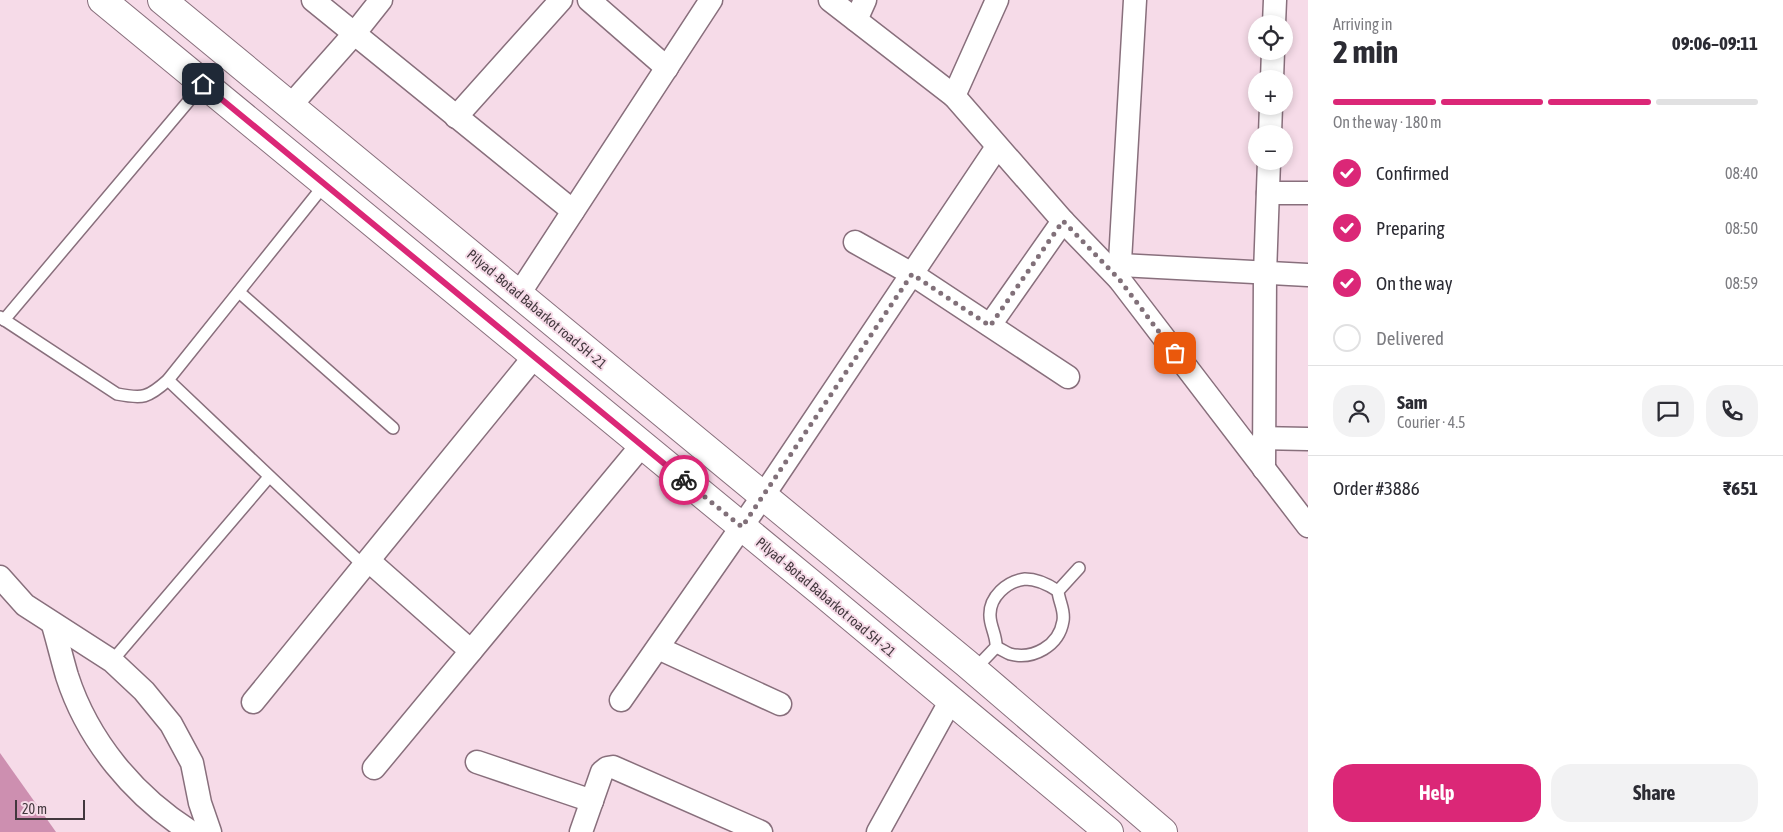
<!DOCTYPE html>
<meta charset="utf-8">
<style>
body{margin:0;font-family:"Asap Condensed",sans-serif;background:#f2f2f3;color:#2b2b33;height:100vh;display:flex;flex-direction:column;font-size:19px;white-space:nowrap}
*{box-sizing:border-box;margin:0}
p{font-size:16px;color:#7c7c81}
.icon{flex:none;width:28px;height:28px;fill:none;stroke:currentColor;stroke-width:2;stroke-linecap:round;stroke-linejoin:round}
.map{position:relative;flex:1;overflow:hidden}
.drawer{display:flex;flex-direction:column;background:#fff;width:475px}
.drawer>*{flex:none}
.buttons{position:absolute;left:1248px;top:15px;display:grid;gap:10px}
.buttons a{display:grid;place-items:center;width:45px;height:45px;border-radius:50%;background:#fff;box-shadow:0 2px 8px #0003;font-size:25px}
.scale{position:absolute;left:15px;bottom:12px;width:70px;box-sizing:border-box;padding-left:5px;border:2px solid #42373d;border-top:0;font-size:14px;line-height:18px;white-space:nowrap;color:#42373d;-webkit-text-stroke:4px #f6dbe8;paint-order:stroke}
.pin{position:absolute;display:grid;place-items:center;width:42px;height:42px;color:#fff;margin:-21px;border-radius:10px;box-shadow:0 2px 8px #0006}
.courier{position:absolute;display:grid;place-items:center;width:50px;height:50px;margin:-25px;border:4px solid #db2777;border-radius:50%;background:#fff;color:#222;box-shadow:0 1px 6px #0007}
.summary em{font-style:normal;font-weight:700}
.summary div{display:flex;flex-direction:column-reverse}
.summary{display:flex;align-items:center;justify-content:space-between;height:85px;padding:0 25px}
h1{font-size:32px;font-weight:700;line-height:38px}
.bar{display:grid;grid-template-columns:repeat(4,1fr);gap:8px 5px;align-content:center;height:60px;padding:0 25px}
.bar i{height:6px;border-radius:4px;background:#e1e1e2}
.bar .on{background:#db2777}
.bar p{grid-column:span 4}
.line{display:flex;align-items:center;gap:12px;padding:0 25px;border-top:1px solid #e1e1e2}
.line div{flex:1}
.round{display:grid;place-items:center;flex:none;width:52px;height:52px;border-radius:20px;background:#f2f2f3}
ol{padding:0 25px;list-style:none}
li{display:flex;align-items:center;gap:15px;height:55px}
li p{margin-inline-start:auto}
li .icon{padding:5px;border-radius:50%;background:#db2777;color:#fff;stroke-width:4}
li:last-child{color:#7c7c81}
li i{width:28px;height:28px;border:2px solid #e1e1e2;border-radius:50%}
.primary-button{display:flex;gap:10px;margin-top:auto;padding:10px 25px}
.primary-button a{flex:1;height:58px;border-radius:20px;background:#db2777;color:#fff;font-size:20px;font-weight:700;line-height:58px;text-align:center}
.primary-button a+a{background:#f2f2f3;color:#2b2b33}
main{display:flex;flex:1;min-height:0}
.map>svg:first-child{display:block}
.water{fill:#cd8fb0}
.lines{fill:none;stroke-linecap:round;stroke-linejoin:round}
.lane-casing{stroke:#886f7c;stroke-width:14}
.street-casing{stroke:#886f7c;stroke-width:25}
.primary-casing{stroke:#886f7c;stroke-width:30}
.lane{stroke:#fff;stroke-width:11}
.street{stroke:#fff;stroke-width:22}
.primary{stroke:#fff;stroke-width:28}
.done{stroke:#817079;stroke-width:5;stroke-dasharray:0 9}
.route{stroke:#db2777;stroke-width:6}
.labels{text-anchor:middle;dominant-baseline:central;stroke-width:4;stroke-linejoin:round;paint-order:stroke}
.street-label{font-size:14px;fill:#42373d;stroke:#f6dbe8}
</style>
<main>
<div class="map">
<svg width="1308" height="832" viewBox="0 0 1308 832">
<rect width="100%" height="100%" fill="#f6dbe8"/>
<path class="water" d="M 0,753 L 56,832 L 0,832 Z"/>
<g class="lines">
<defs>
<g id="lane">
<path d="M 239,292 L 393,428"/>
<path d="M 0,317 L 117,394 C 143,399 148,398 168,380 L 325,184"/>
<path d="M 4,320 L 203,84"/>
<path d="M 168,380 L 364,566"/>
<path d="M 996,647 C 1001,649 1005,652 1010,654 C 1033,660 1059,646 1063,621 C 1065,610 1059,602 1058,591 L 1079,568"/>
<path d="M 112,661 L 269,477"/>
<path d="M 973,671 L 996,647 C 997,637 990,626 990,616 C 989,597 1007,581 1025,579 C 1036,579 1049,585 1058,591"/>
</g>
<g id="street">
<path d="M 313,0 L 573,211"/>
<path d="M 589,0 L 667,68"/>
<path d="M 830,0 L 954,96 L 1063,221 L 1119,279 L 1308,526"/>
<path d="M 856,20 L 865,0"/>
<path d="M 1274,24 L 1275,0"/>
<path d="M 1272,79 L 1273,51"/>
<path d="M 954,96 L 997,0"/>
<path d="M 291,105 L 354,34 L 381,0"/>
<path d="M 456,117 L 561,0"/>
<path d="M 1270,134 L 1271,106"/>
<path d="M 1268,193 L 1308,193"/>
<path d="M 855,242 L 912,274 L 1068,377"/>
<path d="M 1120,265 L 1308,275"/>
<path d="M 1119,279 L 1135,0"/>
<path d="M 519,294 L 711,0"/>
<path d="M 990,325 L 1063,221"/>
<path d="M 1264,438 L 1308,439"/>
<path d="M 1264,469 L 1265,274 L 1269,161"/>
<path d="M 369,561 L 471,651"/>
<path d="M 0,577 L 25,605 L 112,661 L 144,691 L 171,724 L 192,763 L 200,803 L 210,832"/>
<path d="M 53,625 C 58,642 62,659 67,676 C 88,741 134,796 191,832"/>
<path d="M 658,648 L 780,704"/>
<path d="M 621,700 L 763,496 L 997,147"/>
<path d="M 253,702 L 534,357"/>
<path d="M 477,762 L 592,801"/>
<path d="M 374,768 L 642,445"/>
<path d="M 581,832 L 602,772 L 607,768 L 613,767 L 761,832"/>
<path d="M 878,832 L 951,700"/>
</g>
<g id="primary">
<path d="M 102,0 L 820,591 L 1109,832"/>
<path d="M 162,0 L 966,663 L 1163,832"/>
</g>
</defs>
<use href="#lane" class="lane-casing"/>
<use href="#street" class="street-casing"/>
<use href="#primary" class="primary-casing"/>
<use href="#lane" class="lane"/>
<use href="#street" class="street"/>
<use href="#primary" class="primary"/>
</g>
<g class="lines">
<path class="done" d="M 684,480 L 742,527 L 912,274 L 990,326 L 1063,221 L 1119,279 L 1175,353"/>
<path class="route" d="M 203,84 L 684,480"/>
</g>
<g class="labels">
<g class="street-label">
<text transform="translate(537 309) rotate(40)">Pilyad -Botad Babarkot road SH -21</text>
<text transform="translate(826 597) rotate(40)">Pilyad -Botad Babarkot road SH -21</text>
</g>
</g>
</svg>
<div class="buttons">
<a><svg class="icon" aria-label="locate" viewBox="0 0 24 24"><circle cx="12" cy="12" r="6"/><path d="M12 2v4M12 18v4M2 12h4M18 12h4"/></svg></a>
<a>+</a>
<a>−</a>
</div>
<div class="scale">20 m</div>
<div class="pin" style="left:1175px;top:353px;background:#ea580c"><svg class="icon" aria-label="bag" viewBox="0 0 24 24"><path d="M5 8h14l-1 12H6zM9 8a3 3 0 0 1 6 0"/></svg></div>
<div class="pin" style="left:203px;top:84px;background:#1f2937"><svg class="icon" aria-label="home" viewBox="0 0 24 24"><path d="M3 11l9-7 9 7M6 9v11h12V9"/></svg></div>
<div class="courier" style="left:684px;top:480px"><svg class="icon" aria-label="bike" viewBox="0 0 24 24"><circle cx="6" cy="16" r="4"/><circle cx="18" cy="16" r="4"/><path d="M6 16l4-8h5l3 8M10 8l3 8H6M13 5h3"/></svg></div>
</div>
<section class="drawer">
<div class="summary"><div><h1>2 min</h1><p>Arriving in</p></div><em>09:06–09:11</em></div>
<div class="bar"><i class="on"></i><i class="on"></i><i class="on"></i><i></i><p>On the way · 180 m</p></div>
<ol>
<li><svg class="icon" aria-label="check" viewBox="0 0 24 24"><path d="M5 12l5 5 9-10"/></svg>Confirmed<p>08:40</p></li>
<li><svg class="icon" aria-label="check" viewBox="0 0 24 24"><path d="M5 12l5 5 9-10"/></svg>Preparing<p>08:50</p></li>
<li><svg class="icon" aria-label="check" viewBox="0 0 24 24"><path d="M5 12l5 5 9-10"/></svg>On the way<p>08:59</p></li>
<li><i></i>Delivered</li>
</ol>
<div class="line" style="height:90px"><a class="round"><svg class="icon" aria-label="person" viewBox="0 0 24 24"><circle cx="12" cy="8" r="4"/><path d="M4 21q1-7 8-7t8 7"/></svg></a><div><b>Sam</b><p>Courier · 4.5</p></div><a class="round"><svg class="icon" aria-label="chat" viewBox="0 0 24 24"><path d="M4 5h16v11H9l-5 4z"/></svg></a><a class="round"><svg class="icon" aria-label="phone" viewBox="0 0 24 24"><path d="M5 4h4l2 5-3 2q2 4 5 5l2-3 5 2v4C11 20 4 13 5 4z"/></svg></a></div>
<div class="line" style="height:65px"><div>Order #3886</div><b>₹651</b></div>
<div class="primary-button"><a>Help</a><a>Share</a></div>
</section>
</main>
